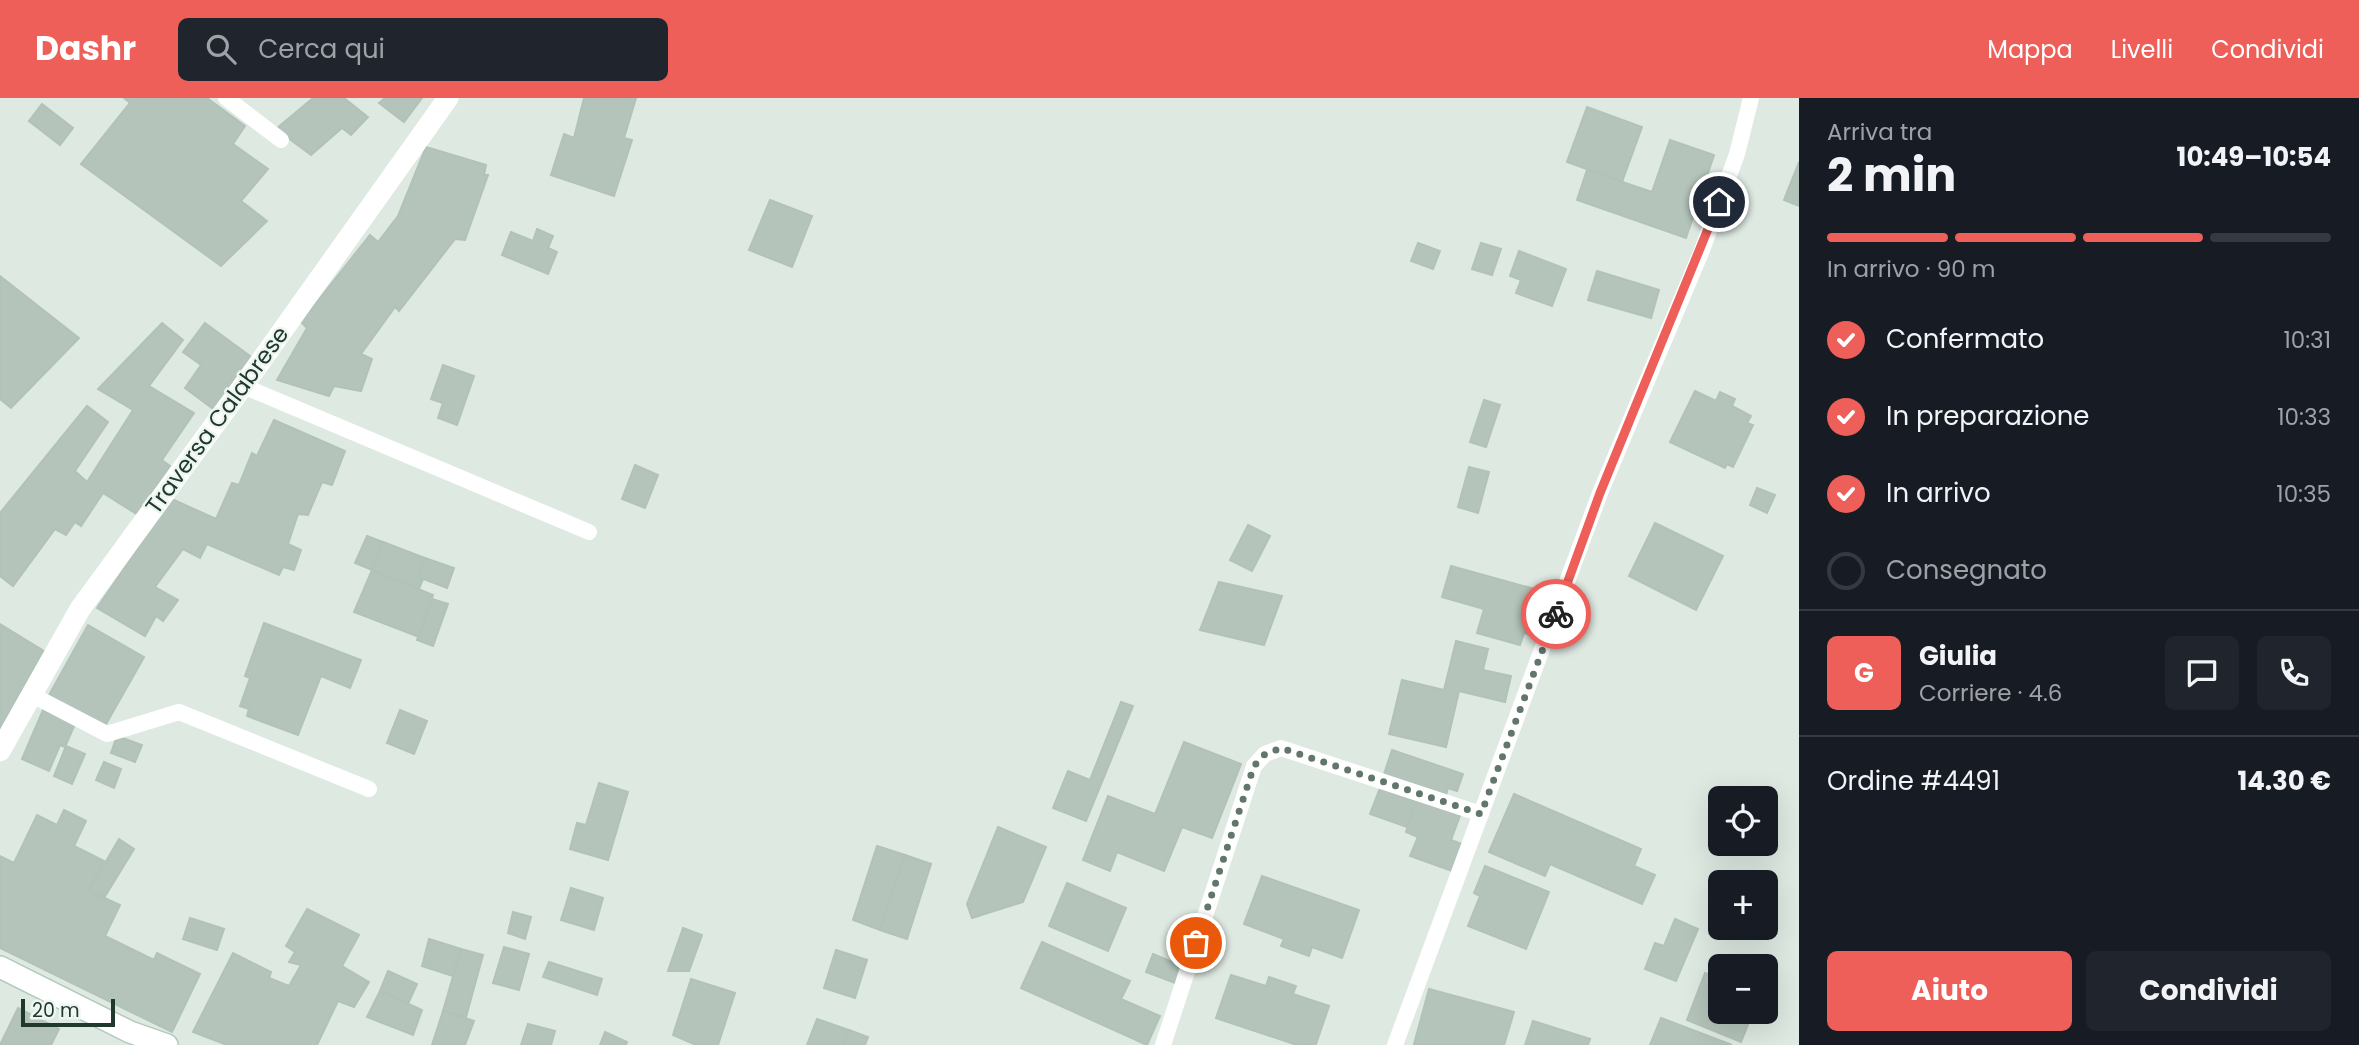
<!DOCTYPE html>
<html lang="it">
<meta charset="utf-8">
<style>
body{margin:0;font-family:Poppins,sans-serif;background:#20242c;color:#f1f3f6;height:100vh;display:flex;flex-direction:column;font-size:26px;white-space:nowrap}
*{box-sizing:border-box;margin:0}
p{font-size:23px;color:#9ea1a6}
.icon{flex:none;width:38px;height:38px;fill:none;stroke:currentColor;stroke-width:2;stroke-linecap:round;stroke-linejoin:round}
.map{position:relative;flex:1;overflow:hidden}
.drawer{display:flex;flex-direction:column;background:#171b24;width:560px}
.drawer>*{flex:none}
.controls{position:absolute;left:1708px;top:688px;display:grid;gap:14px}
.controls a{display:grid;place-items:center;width:70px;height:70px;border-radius:10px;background:#171b24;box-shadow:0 7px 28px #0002;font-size:35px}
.scale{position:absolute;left:21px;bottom:18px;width:94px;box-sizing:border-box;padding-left:7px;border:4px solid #20382d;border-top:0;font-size:19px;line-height:24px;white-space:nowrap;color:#20382d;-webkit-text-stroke:5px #eef6f1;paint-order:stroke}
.pin{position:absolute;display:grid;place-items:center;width:60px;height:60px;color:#fff;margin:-30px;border:4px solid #fff;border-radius:50%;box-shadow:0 2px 7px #0007}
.courier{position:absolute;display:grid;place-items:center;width:70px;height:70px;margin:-35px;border:5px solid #ed5f58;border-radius:50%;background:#fff;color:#222;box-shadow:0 2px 9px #0007}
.head em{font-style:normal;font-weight:700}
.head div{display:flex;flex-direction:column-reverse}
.head{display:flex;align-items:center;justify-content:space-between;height:119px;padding:0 28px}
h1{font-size:46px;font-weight:700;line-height:52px}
.bar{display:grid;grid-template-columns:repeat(4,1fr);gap:10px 7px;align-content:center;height:84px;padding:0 28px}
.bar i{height:9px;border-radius:5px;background:#363941}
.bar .active{background:#ed5f58}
.bar p{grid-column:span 4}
.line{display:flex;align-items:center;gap:18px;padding:0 28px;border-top:2px solid #363941}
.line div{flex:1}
.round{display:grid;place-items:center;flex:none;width:74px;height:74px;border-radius:10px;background:#20242c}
ol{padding:0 28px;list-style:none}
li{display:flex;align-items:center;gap:21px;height:77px}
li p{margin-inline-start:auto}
li .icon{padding:7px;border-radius:50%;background:#ed5f58;color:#fff;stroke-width:4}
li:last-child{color:#9ea1a6}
li i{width:38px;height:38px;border:4px solid #363941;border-radius:50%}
.button{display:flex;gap:14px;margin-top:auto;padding:14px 28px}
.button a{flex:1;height:80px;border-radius:10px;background:#ed5f58;color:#fff;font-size:28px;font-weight:700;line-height:80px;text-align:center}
.button a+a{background:#20242c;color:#f1f3f6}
header{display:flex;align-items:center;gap:42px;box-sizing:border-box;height:98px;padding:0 35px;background:#ed5f58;color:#fff}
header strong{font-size:33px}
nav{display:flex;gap:38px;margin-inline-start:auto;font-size:24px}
.search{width:490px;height:63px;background:#20242c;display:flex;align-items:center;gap:18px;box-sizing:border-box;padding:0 24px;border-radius:10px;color:#9ea1a6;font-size:26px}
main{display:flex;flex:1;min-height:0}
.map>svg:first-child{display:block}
.building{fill:#b4c4ba;stroke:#b1c2b8;stroke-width:2}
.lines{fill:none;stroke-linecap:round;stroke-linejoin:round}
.secondary-casing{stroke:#b2c9bc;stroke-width:24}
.lane{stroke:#fff;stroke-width:16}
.street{stroke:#fff;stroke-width:21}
.secondary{stroke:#fff;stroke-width:21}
.done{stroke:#62766c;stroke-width:7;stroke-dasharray:0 12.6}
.route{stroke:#ed5f58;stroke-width:9}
.labels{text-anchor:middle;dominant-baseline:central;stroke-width:5;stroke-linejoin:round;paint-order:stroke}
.street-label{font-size:23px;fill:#20382d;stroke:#eef6f1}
</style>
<header>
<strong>Dashr</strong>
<div class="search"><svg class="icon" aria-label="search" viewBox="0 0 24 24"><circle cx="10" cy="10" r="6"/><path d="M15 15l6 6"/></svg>Cerca qui</div>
<nav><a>Mappa</a><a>Livelli</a><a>Condividi</a></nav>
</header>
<main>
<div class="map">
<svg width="1799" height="947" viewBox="0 0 1799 947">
<rect width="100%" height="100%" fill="#dee9e2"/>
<g class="building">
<path d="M 124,0 L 207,0 L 245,28 L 233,46 L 268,71 L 241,103 L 267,123 L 221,168 L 81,66 L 130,5 Z"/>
<path d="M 313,0 L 344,0 L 368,19 L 351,37 L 342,30 L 311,57 L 276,31 Z"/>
<path d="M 385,0 L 422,0 L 404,24 L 379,5 Z"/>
<path d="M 584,0 L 636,0 L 624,40 L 632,42 L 614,98 L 551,77 L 564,36 L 574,40 Z"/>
<path d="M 42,6 L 73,30 L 60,47 L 29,23 Z"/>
<path d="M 1587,9 L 1642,29 L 1622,84 L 1567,64 Z"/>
<path d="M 1670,42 L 1714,57 L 1686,140 L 1577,102 L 1587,72 L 1652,94 Z"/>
<path d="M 426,49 L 486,67 L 484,77 L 488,77 L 465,142 L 455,141 L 399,213 L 395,209 L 361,256 L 372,261 L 361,293 L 334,288 L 329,298 L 277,282 L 307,230 L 301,224 L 370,137 L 378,144 L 398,118 Z"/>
<path d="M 1799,64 L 1799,108 L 1784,102 Z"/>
<path d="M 770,102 L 812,118 L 792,169 L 749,152 Z"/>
<path d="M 537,131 L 553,138 L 548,150 L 557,154 L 548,176 L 502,157 L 511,134 L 533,143 Z"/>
<path d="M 1418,145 L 1440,153 L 1433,171 L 1411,163 Z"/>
<path d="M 1481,145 L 1501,151 L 1492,177 L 1472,171 Z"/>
<path d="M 1519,153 L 1566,171 L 1552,208 L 1516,195 L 1521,182 L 1510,178 Z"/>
<path d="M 1597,173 L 1659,192 L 1651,220 L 1588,202 Z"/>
<path d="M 0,178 L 79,240 L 11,310 L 0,301 Z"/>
<path d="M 162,225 L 183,242 L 149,288 L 194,315 L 162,362 L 170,368 L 138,417 L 103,395 L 81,428 L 75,424 L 66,437 L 55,431 L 13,488 L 0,478 L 0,415 L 87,308 L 108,324 L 75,373 L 87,384 L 133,312 L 98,291 Z"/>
<path d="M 205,225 L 254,261 L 216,313 L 185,290 L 201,267 L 183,254 Z"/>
<path d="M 443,267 L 474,278 L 457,327 L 438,320 L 443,305 L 431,301 Z"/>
<path d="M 1695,293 L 1716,303 L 1720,294 L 1735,301 L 1732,308 L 1751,318 L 1747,325 L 1753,327 L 1733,369 L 1727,366 L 1725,370 L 1670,344 Z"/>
<path d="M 1484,302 L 1500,307 L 1486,349 L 1470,344 Z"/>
<path d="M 274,322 L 345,353 L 332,387 L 322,384 L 308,417 L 298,416 L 288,446 L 301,452 L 294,472 L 283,469 L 279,477 L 207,446 L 200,460 L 183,451 L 155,489 L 178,502 L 163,523 L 156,518 L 145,538 L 97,510 L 172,401 L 216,421 L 232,385 L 239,387 L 252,355 L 257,358 Z"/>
<path d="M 635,367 L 658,377 L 645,410 L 622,401 Z"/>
<path d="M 1469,369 L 1489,374 L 1478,415 L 1458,409 Z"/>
<path d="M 1757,390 L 1775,397 L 1767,415 L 1750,407 Z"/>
<path d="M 1655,425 L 1723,458 L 1696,512 L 1629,478 Z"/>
<path d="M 1248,427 L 1270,438 L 1252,473 L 1230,462 Z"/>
<path d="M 367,438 L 383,444 L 372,472 L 355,465 Z"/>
<path d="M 383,444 L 425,460 L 418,479 L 423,481 L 419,491 L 372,472 Z"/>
<path d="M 425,460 L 454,470 L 447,490 L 418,479 Z"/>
<path d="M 1451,468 L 1556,497 L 1544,540 L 1524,535 L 1520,547 L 1477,535 L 1484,511 L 1442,499 Z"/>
<path d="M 372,472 L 433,497 L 419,539 L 354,514 Z"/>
<path d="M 1219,484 L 1282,498 L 1264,547 L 1200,532 Z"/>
<path d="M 432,501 L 448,506 L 433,548 L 417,542 Z"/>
<path d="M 264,525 L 361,562 L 350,590 L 321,578 L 298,637 L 247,618 L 249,611 L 240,608 L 250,580 L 245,578 Z"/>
<path d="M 0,526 L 44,553 L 0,632 Z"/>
<path d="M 88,527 L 144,559 L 105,628 L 49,597 Z"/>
<path d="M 1456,543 L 1488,551 L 1483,572 L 1511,578 L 1505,604 L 1459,593 L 1446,649 L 1389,636 L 1402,582 L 1444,592 Z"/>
<path d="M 1121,604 L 1133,608 L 1086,723 L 1053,710 L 1068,673 L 1090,682 Z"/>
<path d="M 43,612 L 75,626 L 65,649 L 60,647 L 49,673 L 22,661 Z"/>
<path d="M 400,612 L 427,623 L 414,656 L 387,645 Z"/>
<path d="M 117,638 L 142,647 L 135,664 L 111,655 Z"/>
<path d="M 1184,644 L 1241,666 L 1212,740 L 1182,729 L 1164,773 L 1117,754 L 1110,773 L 1083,762 L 1108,698 L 1155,716 Z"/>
<path d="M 66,648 L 85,656 L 72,686 L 54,678 Z"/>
<path d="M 1392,652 L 1463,676 L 1457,693 L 1448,690 L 1446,697 L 1384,676 Z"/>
<path d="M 104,664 L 121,671 L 114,690 L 96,682 Z"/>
<path d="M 599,685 L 628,694 L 608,762 L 570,751 L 577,725 L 586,727 Z"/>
<path d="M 1380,690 L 1417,704 L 1407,729 L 1370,716 Z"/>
<path d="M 1514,696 L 1641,751 L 1634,768 L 1655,777 L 1642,806 L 1550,766 L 1545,778 L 1489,754 Z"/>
<path d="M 1418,700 L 1461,715 L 1451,742 L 1462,746 L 1452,773 L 1410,758 L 1418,739 L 1406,734 Z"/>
<path d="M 64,712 L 86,723 L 74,748 L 104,763 L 89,793 L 120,807 L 105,838 L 154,862 L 157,855 L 200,876 L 172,934 L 0,850 L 0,758 L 14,765 L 37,717 L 57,727 Z"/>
<path d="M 998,729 L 1046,749 L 1023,804 L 972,820 L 967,806 Z"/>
<path d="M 119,741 L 134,751 L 104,800 L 89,793 Z"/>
<path d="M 877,748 L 905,757 L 880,832 L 853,822 Z"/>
<path d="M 905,757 L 931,766 L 907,841 L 880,832 Z"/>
<path d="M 1485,768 L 1549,794 L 1526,851 L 1468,828 L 1480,798 L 1474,795 Z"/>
<path d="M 1262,778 L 1359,812 L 1342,860 L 1312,849 L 1309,858 L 1281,848 L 1284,841 L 1244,826 Z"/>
<path d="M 1067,785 L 1126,810 L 1108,853 L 1049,828 Z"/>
<path d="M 571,790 L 603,800 L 594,832 L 561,822 Z"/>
<path d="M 307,811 L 359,837 L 342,868 L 369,884 L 354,909 L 338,903 L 317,947 L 227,947 L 193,934 L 233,855 L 271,874 L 269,880 L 289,888 L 301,867 L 289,864 L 295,854 L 286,848 Z"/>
<path d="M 513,814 L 531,819 L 525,841 L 508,835 Z"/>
<path d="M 190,820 L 224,831 L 217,852 L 183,841 Z"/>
<path d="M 1675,821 L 1698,831 L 1676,883 L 1645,871 L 1655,845 L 1664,848 Z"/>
<path d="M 683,830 L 702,837 L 689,873 L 668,873 Z"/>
<path d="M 429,841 L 461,851 L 453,878 L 422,868 Z"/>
<path d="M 1042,844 L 1130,883 L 1121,901 L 1160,918 L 1147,947 L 1021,890 Z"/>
<path d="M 504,849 L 529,856 L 519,892 L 493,885 Z"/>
<path d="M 461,851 L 483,857 L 466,919 L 443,913 Z"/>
<path d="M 836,852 L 867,862 L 855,900 L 824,890 Z"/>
<path d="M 1153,856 L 1182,868 L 1175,885 L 1146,874 Z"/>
<path d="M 549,864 L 602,881 L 597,897 L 543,879 Z"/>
<path d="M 388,873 L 417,886 L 408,906 L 380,893 Z"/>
<path d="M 1705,875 L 1720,881 L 1720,914 L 1753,914 L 1741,944 L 1687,922 Z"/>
<path d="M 1231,877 L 1266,888 L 1269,879 L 1296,888 L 1293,896 L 1329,908 L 1316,946 L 1297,947 L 1216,920 Z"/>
<path d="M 691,881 L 735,895 L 718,947 L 696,947 L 673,937 Z"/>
<path d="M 1429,891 L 1514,914 L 1504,947 L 1414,946 Z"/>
<path d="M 380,893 L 422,912 L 413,937 L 367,919 Z"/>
<path d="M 18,910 L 59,931 L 51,947 L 0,947 Z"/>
<path d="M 443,913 L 474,923 L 465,947 L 432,947 Z"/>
<path d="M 1661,920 L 1732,947 L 1650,947 Z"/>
<path d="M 817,921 L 849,932 L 843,947 L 807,947 Z"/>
<path d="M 1533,923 L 1590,941 L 1588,947 L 1525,947 Z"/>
<path d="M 528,926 L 555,933 L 551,947 L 521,947 Z"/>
<path d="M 849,932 L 868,939 L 865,947 L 843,947 Z"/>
<path d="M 605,934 L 627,944 L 626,947 L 600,947 Z"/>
</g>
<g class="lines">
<defs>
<path id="secondary" d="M 0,869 L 130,934 L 167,947"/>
</defs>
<use href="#secondary" class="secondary-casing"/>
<g class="lane">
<path d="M 226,0 L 281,42"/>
<path d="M 243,288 L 589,434"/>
<path d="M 32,597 L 107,636 L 179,614 L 369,691"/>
<path d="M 1163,947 L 1254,668 L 1265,656 L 1281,650 L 1481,716"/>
<path d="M 1395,947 L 1600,395 L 1702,152 L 1737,56 L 1751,0"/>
</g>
<path class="street" d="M 0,653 L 80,511 L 243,288 L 448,0"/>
<use href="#secondary" class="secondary"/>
</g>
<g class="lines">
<path class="done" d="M 1196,845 L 1254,668 L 1265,656 L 1281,650 L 1481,716 L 1556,516"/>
<path class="route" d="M 1556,516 L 1600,395 L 1719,104"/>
</g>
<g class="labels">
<g class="street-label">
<text transform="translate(217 322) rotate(-54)">Traversa Calabrese</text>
</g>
</g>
</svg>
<div class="controls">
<a><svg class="icon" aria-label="locate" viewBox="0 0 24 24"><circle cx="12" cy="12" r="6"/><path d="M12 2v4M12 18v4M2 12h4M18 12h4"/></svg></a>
<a>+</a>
<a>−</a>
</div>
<div class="scale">20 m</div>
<div class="pin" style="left:1196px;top:845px;background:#ea580c"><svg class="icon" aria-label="bag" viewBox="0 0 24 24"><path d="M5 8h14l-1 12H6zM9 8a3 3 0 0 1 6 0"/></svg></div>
<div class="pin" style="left:1719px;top:104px;background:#1f2937"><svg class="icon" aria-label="home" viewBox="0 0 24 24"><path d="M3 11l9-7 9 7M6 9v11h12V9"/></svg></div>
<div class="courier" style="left:1556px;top:516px"><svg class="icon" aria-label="bike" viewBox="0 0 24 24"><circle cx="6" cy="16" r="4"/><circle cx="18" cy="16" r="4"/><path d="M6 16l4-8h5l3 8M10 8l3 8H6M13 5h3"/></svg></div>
</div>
<section class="drawer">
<div class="head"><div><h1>2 min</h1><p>Arriva tra</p></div><em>10:49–10:54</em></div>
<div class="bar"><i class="active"></i><i class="active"></i><i class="active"></i><i></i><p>In arrivo · 90 m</p></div>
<ol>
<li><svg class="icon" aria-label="check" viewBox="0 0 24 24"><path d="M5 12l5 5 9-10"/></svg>Confermato<p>10:31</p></li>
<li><svg class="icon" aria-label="check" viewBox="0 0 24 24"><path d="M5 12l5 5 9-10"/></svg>In preparazione<p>10:33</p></li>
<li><svg class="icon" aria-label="check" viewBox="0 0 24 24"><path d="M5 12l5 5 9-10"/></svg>In arrivo<p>10:35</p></li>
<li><i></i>Consegnato</li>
</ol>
<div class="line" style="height:126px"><b class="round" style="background:#ed5f58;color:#fff">G</b><div><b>Giulia</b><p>Corriere · 4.6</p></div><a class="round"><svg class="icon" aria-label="chat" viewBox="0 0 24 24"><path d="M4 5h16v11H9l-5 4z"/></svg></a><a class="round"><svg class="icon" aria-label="phone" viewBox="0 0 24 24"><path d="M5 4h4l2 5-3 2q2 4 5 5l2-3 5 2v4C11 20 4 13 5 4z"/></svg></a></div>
<div class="line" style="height:91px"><div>Ordine #4491</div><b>14.30 €</b></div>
<div class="button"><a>Aiuto</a><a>Condividi</a></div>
</section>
</main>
